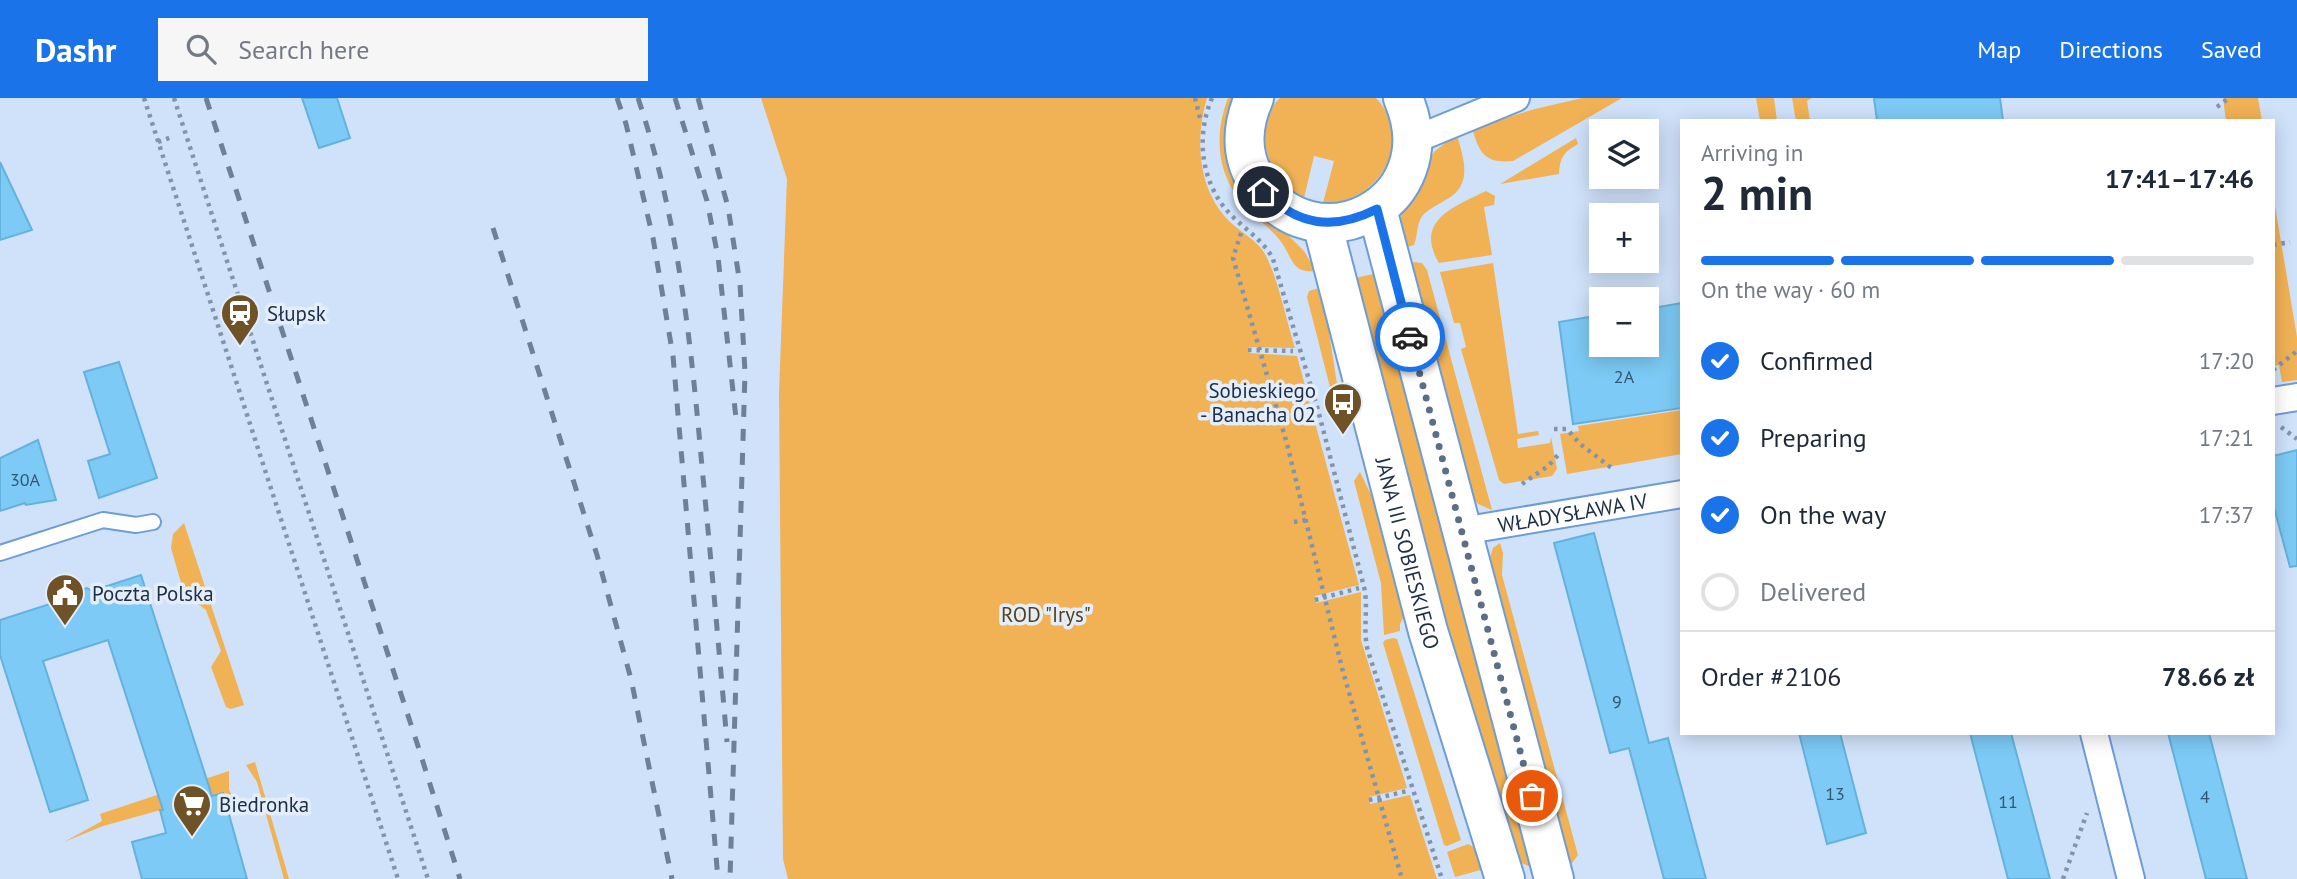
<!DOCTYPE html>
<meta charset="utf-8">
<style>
body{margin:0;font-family:"PT Sans",sans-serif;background:#f6f6f7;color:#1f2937;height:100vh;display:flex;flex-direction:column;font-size:26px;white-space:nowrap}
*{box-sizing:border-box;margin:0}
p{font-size:23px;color:#747a83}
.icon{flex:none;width:38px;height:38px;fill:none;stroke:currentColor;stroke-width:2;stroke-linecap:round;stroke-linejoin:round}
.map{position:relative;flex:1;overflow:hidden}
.drawer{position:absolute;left:1680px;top:21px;width:595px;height:616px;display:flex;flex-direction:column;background:#fff;border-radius:0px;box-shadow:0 4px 18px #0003}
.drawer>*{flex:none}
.buttons{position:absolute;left:1589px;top:21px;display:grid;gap:14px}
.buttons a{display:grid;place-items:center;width:70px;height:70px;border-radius:0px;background:#fff;box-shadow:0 4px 18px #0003;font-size:35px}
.pin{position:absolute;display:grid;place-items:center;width:60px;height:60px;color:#fff;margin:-30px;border:4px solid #fff;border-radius:50%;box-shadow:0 2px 7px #0007}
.courier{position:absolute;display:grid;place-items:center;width:70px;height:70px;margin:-35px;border:5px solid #1a73e8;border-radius:50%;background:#fff;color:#222;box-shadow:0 2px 9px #0007}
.head em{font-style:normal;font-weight:600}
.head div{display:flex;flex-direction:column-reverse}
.head{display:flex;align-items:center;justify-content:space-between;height:119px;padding:0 21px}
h1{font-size:46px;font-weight:600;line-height:52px}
.bar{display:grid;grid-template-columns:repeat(4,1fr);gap:10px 7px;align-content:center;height:84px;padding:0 21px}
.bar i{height:9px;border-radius:5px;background:#e0e1e3}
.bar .selected{background:#1a73e8}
.bar p{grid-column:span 4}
.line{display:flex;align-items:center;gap:18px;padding:0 21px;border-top:2px solid #e0e1e3}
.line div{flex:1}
ol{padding:0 21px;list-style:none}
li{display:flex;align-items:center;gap:21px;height:77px}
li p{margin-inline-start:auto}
li .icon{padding:7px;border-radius:50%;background:#1a73e8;color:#fff;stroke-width:4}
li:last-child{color:#747a83}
li i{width:38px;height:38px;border:4px solid #e0e1e3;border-radius:50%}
header{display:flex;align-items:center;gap:42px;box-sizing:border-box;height:98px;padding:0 35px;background:#1a73e8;color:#fff}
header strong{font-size:33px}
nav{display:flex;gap:38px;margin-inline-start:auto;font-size:24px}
.search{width:490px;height:63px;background:#f6f6f7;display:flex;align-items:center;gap:18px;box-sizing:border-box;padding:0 24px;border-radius:0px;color:#747a83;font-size:26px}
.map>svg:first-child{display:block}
.green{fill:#f1b155}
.building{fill:#7ccaf5;stroke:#64b2dc;stroke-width:2}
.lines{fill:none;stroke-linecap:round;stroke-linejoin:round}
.lane-casing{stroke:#6e9dd5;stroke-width:18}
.street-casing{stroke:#6e9dd5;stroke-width:30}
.secondary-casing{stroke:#6e9dd5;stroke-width:42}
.path{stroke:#8194ac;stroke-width:4.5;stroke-dasharray:3.5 5;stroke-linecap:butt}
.lane{stroke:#fff;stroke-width:14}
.street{stroke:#fff;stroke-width:26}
.secondary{stroke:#fff;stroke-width:38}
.rail{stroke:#6d8098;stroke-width:5;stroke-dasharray:12 12;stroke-linecap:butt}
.done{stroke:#5b6e85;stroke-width:7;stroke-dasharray:0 12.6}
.route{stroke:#1a73e8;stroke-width:9}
.labels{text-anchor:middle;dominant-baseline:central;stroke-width:7;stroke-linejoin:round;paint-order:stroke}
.number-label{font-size:18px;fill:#345672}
.poi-label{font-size:21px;fill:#1c2f46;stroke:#e4eefb;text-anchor:start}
.street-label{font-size:21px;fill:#1c2f46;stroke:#e4eefb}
.park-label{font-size:21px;fill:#593f18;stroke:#e4eefb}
</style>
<header>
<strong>Dashr</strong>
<div class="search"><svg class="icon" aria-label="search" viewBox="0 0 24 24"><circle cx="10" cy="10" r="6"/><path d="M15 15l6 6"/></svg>Search here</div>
<nav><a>Map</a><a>Directions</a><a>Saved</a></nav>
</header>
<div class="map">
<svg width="2297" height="781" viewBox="0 0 2297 781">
<rect width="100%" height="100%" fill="#cfe2fa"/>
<g class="green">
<path d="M 761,0 L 1207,0 C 1195,40 1197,91 1229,123 C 1240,134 1257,142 1265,156 C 1278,180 1286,222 1295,250 L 1248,249 L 1249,255 L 1297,258 L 1359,487 L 1315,498 L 1316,505 L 1361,494 L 1361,542 L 1407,690 L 1369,699 L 1370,706 L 1410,697 L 1437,781 L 788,781 L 783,761 L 779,295 L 787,81 Z"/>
<path d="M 1228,0 L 1236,0 L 1244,96 L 1263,120 L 1289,138 L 1304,153 L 1316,173 C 1290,176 1293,158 1279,141 C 1269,129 1255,119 1244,107 C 1216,76 1214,37 1228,0 Z"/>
<path d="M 1280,0 L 1376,0 C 1416,43 1378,107 1323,105 L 1334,63 L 1314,58 L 1304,100 C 1278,84 1262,62 1266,30 C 1268,19 1271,8 1280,0 Z"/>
<path d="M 1582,0 L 1622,0 L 1513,63 C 1484,66 1479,54 1472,30 L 1535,11 Z"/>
<path d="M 1756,0 L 1774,0 L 1777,23 L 1760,23 Z"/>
<path d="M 1792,0 L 1812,0 L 1807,3 L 1810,23 L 1796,23 Z"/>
<path d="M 2223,0 L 2258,0 L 2262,23 L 2226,23 Z"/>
<path d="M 1457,36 C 1462,57 1473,82 1452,98 C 1443,104 1432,109 1424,116 C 1416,124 1418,137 1414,147 L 1401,151 L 1400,121 L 1424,68 L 1435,53 Z"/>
<path d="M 1576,40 L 1578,46 C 1564,54 1560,59 1559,76 L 1500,86 Z"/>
<path d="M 1486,93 L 1495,98 L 1494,107 L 1484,109 L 1492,157 L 1439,165 C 1414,123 1453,109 1486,93 Z"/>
<path d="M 2273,96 L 2297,239 L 2297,282 L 2282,284 L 2279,267 L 2273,268 Z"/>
<path d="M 1415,164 L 1422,165 L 1427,172 L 1492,412 L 1478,406 L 1471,399 L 1406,167 Z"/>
<path d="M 1493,165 L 1518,336 L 1538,333 L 1539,337 L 1517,341 L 1518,350 L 1550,345 L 1551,339 L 1557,371 L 1552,378 L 1504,386 L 1499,382 L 1461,251 L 1466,249 L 1460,225 L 1454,225 L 1440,174 Z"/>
<path d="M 1378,175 L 1537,772 L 1515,762 L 1460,591 L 1350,181 Z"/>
<path d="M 1322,189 L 1339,299 L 1331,293 L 1307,199 L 1309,193 Z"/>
<path d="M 1682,312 L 1682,356 L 1567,376 L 1560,336 L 1579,333 L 1578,328 Z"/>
<path d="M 1360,374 L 1376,407 L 1406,514 L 1400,526 L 1400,533 L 1384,537 L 1381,485 L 1354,383 Z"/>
<path d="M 184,425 L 244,607 L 231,611 L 226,609 L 211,569 L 221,553 L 206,512 L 184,495 L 171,450 L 173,436 Z"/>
<path d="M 1500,445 L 1503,455 L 1502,477 L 1578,757 L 1570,768 L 1488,466 L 1493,450 Z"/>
<path d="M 1393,540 L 1397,541 L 1461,742 L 1447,748 L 1444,747 L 1383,545 L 1385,542 Z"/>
<path d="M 255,664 L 289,781 L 284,781 L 257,684 L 246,667 Z"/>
<path d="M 229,673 L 229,691 L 236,710 L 228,713 L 222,695 L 103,728 L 64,744 L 102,723 L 100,716 Z"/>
<path d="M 1468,746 L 1479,752 L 1488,770 L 1455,779 L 1447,754 Z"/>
</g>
<g class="building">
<path d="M 302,0 L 337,0 L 350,40 L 319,50 Z"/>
<path d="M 1874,0 L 2000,0 L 2003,23 L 1877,23 Z"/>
<path d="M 0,64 L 32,132 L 0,142 Z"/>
<path d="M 1682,205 L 1682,310 L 1573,326 L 1559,224 L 1601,217 L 1601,247 L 1647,247 L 1647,211 Z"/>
<path d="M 119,264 L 157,380 L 99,400 L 88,363 L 110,356 L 84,274 Z"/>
<path d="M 38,342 L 56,402 L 26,407 L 25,405 L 0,413 L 0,360 Z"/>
<path d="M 2297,352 L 2297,468 L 2290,469 L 2273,406 L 2273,358 Z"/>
<path d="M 1594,435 L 1649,645 L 1668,640 L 1706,781 L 1664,781 L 1629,650 L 1610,655 L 1554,445 Z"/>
<path d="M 141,477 L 212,698 L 223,695 L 247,781 L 142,781 L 132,744 L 166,735 L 160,712 L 163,712 L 108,542 L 43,563 L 88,702 L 50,714 L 0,557 L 0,522 L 50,506 L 53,500 L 87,490 L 92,493 Z"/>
<path d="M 1799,635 L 1840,635 L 1866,735 L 1827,746 Z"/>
<path d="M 1970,635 L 2011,635 L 2050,781 L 2008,781 Z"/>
<path d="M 2168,635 L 2209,635 L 2247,781 L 2206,781 Z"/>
</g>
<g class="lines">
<defs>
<path id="lane" d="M 0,455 L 103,422 L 136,427 L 153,424"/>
<g id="street">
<path d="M 1414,42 L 1516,0"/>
<path d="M 2273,303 L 2297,299"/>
<path id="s1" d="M 1462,433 L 1682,396"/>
<path d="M 2094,635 L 2131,781"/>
</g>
<g id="secondary">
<path d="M 1254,0 C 1242,27 1240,56 1256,82 C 1312,173 1449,107 1403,0"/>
<path d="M 1377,111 L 1554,781"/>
<path id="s2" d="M 1322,125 L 1428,533 L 1505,781"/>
</g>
</defs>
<use href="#lane" class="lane-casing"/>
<use href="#street" class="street-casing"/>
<use href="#secondary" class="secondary-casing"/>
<g class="path">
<path d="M 144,0 L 398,781"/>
<path d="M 174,0 L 428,781"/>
<path d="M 1195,0 L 1200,20"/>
<path d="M 1212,0 C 1195,39 1201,87 1232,118 C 1246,132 1264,143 1273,161 L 1318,312 L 1364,489 C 1369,510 1362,531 1368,553 L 1442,781"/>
<path d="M 2217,9 L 2229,0"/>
<path d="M 158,44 L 172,39"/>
<path d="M 1241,135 L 1233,160 L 1287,346 L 1342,570 L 1402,781"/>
<path d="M 2273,147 L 2290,144"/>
<path d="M 1248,252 L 1293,253"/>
<path d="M 2273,272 L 2297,253"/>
<path d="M 2281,329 L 2297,341"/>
<path d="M 1554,331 L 1567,331 L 1580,346 L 1613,371"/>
<path d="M 1522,386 L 1548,368 L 1558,357"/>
<path d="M 1294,424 L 1306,422"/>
<path d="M 1315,502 L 1359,490"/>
<path d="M 1369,702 L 1407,693"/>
<path d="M 2063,781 L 2087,715"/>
</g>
<use href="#lane" class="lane"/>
<use href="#street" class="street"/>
<use href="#secondary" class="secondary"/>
<g class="rail">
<path d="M 206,0 L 417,645 L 460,781"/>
<path d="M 617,0 L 626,26 L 653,140 L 673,258 L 718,781"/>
<path d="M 638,0 C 678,119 691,245 702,369 C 711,461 719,552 727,644"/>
<path d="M 675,0 L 707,103 L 718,159 L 736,320"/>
<path d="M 698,0 L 728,109 L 740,186 L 745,274 L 730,781"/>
<path d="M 493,130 L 597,457 L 631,581 L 672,781"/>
</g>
</g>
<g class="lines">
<path class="done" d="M 1410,239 L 1532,698"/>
<path class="route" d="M 1263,94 C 1299,128 1333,133 1377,111 L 1410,239"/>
</g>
<defs>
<symbol id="station-pin" viewBox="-11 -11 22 30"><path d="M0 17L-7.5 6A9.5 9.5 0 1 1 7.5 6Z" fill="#705227" stroke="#e4eefb"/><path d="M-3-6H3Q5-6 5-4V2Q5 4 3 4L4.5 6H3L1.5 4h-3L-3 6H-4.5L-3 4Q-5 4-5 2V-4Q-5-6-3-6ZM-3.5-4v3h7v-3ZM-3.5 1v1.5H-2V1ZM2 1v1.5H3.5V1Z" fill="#fff"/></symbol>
<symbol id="bus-pin" viewBox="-11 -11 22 30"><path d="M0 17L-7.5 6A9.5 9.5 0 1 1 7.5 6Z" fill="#705227" stroke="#e4eefb"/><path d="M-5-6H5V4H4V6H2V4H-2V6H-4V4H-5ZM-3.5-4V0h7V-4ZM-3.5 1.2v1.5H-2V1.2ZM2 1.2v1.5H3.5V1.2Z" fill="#fff"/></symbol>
<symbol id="civic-pin" viewBox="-11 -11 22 30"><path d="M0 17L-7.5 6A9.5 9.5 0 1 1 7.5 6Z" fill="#705227" stroke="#e4eefb"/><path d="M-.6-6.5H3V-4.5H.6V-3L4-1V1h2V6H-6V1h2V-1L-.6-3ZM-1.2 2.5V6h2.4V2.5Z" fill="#fff"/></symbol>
<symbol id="supermarket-pin" viewBox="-11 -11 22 30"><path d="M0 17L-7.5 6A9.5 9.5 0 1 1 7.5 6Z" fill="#705227" stroke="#e4eefb"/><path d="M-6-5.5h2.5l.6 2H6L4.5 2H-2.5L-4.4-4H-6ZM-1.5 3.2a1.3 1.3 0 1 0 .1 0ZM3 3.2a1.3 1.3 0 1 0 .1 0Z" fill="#fff"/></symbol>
</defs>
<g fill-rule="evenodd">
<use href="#station-pin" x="218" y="193" width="44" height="60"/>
<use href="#bus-pin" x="1321" y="282" width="44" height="60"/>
<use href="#civic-pin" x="43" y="473" width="44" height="60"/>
<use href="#supermarket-pin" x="170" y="684" width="44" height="60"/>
</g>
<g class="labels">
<g class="number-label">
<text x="1624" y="278">2A</text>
<text x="25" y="381">30A</text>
<text x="1617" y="603">9</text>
<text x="1835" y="695">13</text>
<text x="2205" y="698">4</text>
<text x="2008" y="703">11</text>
</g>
<g class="poi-label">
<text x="267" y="215">Słupsk</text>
<text x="1316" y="292" text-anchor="end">Sobieskiego<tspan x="1316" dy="24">- Banacha 02</tspan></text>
<text x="92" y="495">Poczta Polska</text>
<text x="219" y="706">Biedronka</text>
</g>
<g class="street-label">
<text stroke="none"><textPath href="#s1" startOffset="112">WŁADYSŁAWA IV</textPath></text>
<text stroke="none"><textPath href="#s2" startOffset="341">JANA III SOBIESKIEGO</textPath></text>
</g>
<g class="park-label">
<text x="1046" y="516">ROD "Irys"</text>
</g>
</g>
</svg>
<div class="buttons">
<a><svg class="icon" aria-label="layers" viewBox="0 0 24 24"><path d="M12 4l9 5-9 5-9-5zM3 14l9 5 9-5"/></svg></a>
<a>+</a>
<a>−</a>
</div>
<div class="pin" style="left:1532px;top:698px;background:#ea580c"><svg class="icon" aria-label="bag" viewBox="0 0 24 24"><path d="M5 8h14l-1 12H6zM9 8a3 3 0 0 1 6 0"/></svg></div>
<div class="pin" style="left:1263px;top:94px;background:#1f2937"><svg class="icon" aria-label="home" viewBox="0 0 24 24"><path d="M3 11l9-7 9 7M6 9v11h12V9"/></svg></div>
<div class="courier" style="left:1410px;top:239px"><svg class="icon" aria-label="car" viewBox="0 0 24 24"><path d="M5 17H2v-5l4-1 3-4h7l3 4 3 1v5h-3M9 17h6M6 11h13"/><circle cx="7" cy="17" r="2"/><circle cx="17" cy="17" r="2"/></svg></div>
<section class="drawer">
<div class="head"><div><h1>2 min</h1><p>Arriving in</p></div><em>17:41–17:46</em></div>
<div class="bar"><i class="selected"></i><i class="selected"></i><i class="selected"></i><i></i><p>On the way · 60 m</p></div>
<ol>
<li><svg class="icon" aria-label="check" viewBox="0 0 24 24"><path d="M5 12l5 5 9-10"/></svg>Confirmed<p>17:20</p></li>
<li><svg class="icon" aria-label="check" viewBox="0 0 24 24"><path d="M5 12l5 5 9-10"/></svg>Preparing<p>17:21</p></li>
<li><svg class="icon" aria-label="check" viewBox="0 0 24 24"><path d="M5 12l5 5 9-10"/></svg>On the way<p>17:37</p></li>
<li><i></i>Delivered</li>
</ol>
<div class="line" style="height:91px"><div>Order #2106</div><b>78.66 zł</b></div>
</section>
</div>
